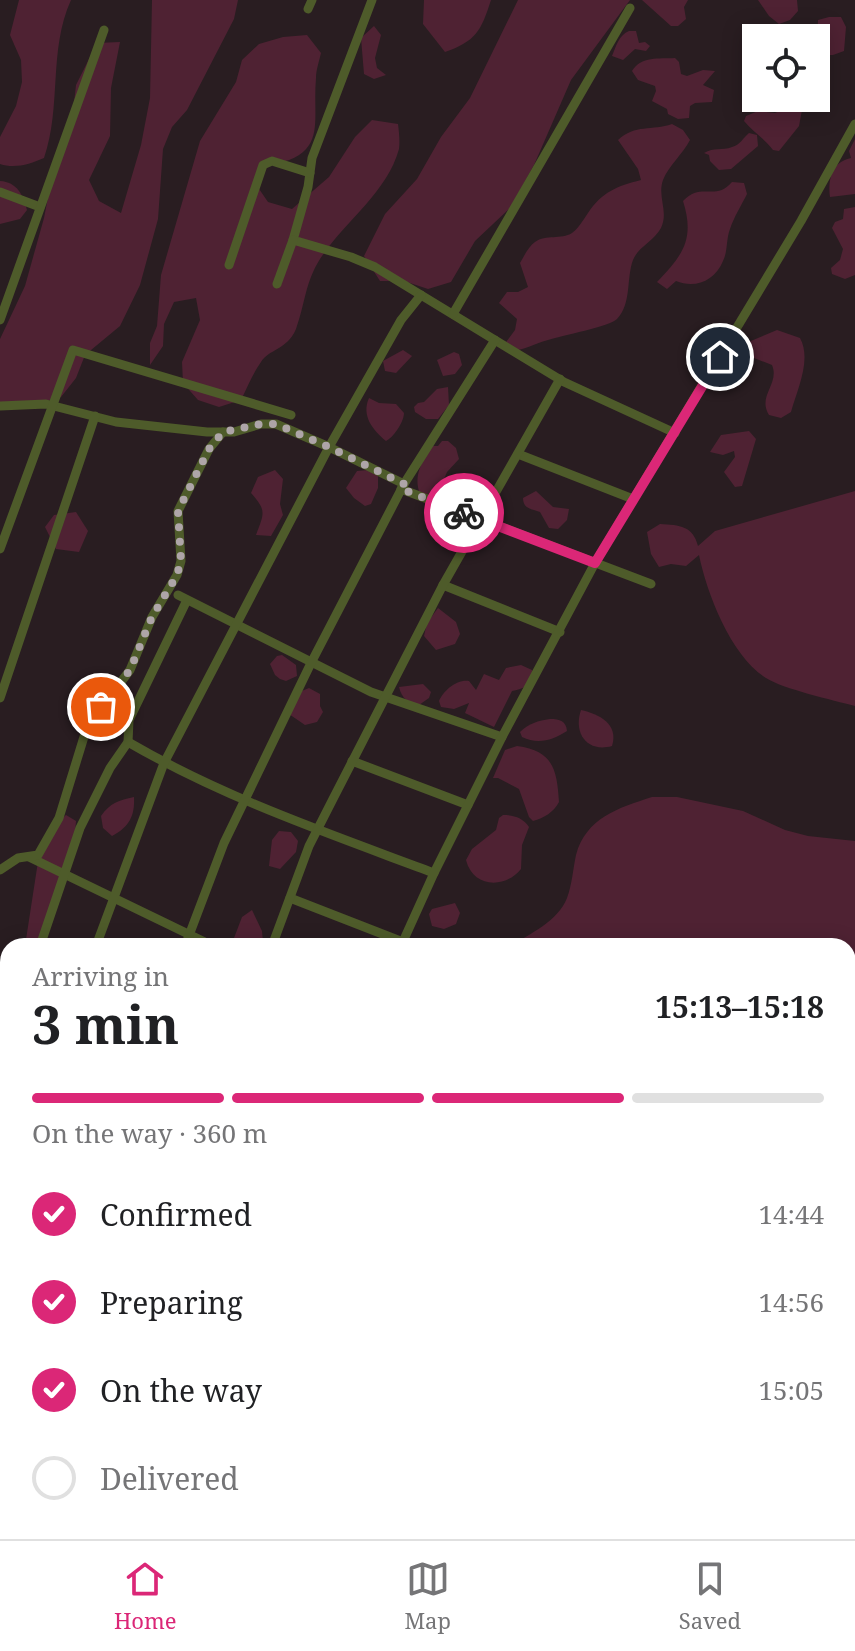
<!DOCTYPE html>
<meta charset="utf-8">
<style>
body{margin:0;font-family:"Noto Serif",serif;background:#f2f2f2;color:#202124;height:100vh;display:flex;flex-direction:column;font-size:30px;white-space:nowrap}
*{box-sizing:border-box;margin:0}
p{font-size:26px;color:#757577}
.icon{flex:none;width:44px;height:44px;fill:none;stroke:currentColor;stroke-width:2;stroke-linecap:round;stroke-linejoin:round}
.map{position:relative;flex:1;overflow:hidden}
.sheet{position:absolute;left:0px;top:938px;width:856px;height:602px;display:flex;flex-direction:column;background:#fff;border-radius:24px 24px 0 0;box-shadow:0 4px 20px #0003}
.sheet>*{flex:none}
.tools{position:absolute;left:742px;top:24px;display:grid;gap:16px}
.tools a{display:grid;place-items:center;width:88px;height:88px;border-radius:0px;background:#fff;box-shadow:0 4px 20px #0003;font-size:40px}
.pin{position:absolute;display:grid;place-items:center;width:68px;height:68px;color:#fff;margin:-34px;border:4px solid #fff;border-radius:50%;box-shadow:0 2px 8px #0007}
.courier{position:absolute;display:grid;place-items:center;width:80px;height:80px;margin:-40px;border:6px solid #db2777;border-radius:50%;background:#fff;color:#222;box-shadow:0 2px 10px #0007}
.summary em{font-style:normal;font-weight:700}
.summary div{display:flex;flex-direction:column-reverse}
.summary{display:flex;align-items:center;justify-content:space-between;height:136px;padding:0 32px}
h1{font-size:52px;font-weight:700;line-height:60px}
.bar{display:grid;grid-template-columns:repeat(4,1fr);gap:12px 8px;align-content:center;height:96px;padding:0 32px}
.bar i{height:10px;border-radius:6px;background:#e0e0e0}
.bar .on{background:#db2777}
.bar p{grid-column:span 4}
ol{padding:0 32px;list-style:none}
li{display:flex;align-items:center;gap:24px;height:88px}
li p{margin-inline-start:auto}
li .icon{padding:8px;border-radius:50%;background:#db2777;color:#fff;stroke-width:4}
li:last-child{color:#757577}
li i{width:44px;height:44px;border:4px solid #e0e0e0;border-radius:50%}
.tab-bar{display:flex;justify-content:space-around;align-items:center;height:112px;border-top:2px solid #e0e0e0;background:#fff;font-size:22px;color:#757577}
.tab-bar a{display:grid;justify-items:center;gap:4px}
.tab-bar .on{color:#db2777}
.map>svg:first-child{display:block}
.green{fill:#4f2233}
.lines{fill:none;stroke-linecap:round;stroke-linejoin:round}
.minor{stroke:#4e5b2a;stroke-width:9}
.done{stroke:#aea5a8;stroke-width:8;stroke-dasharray:0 14.4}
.route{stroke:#db2777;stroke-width:10}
</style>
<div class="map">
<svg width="855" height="1539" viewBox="0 0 855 1539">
<rect width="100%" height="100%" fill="#291d21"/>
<g class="green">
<path d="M 19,0 L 71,0 C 48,51 62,106 44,158 C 30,164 15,169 0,164 L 0,137 L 16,106 L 22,82 L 21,60 L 10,35 Z"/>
<path d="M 152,0 L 238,0 L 234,19 L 187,110 L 172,127 L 163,149 L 158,219 L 140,285 L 120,326 L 85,355 L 76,378 L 61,397 L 16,409 L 0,409 L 0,339 L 25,286 L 44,218 L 53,172 L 71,130 L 76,85 L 97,43 L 120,42 L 111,88 L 110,136 L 89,180 L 99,201 L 121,213 L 141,145 L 150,98 Z"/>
<path d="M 491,0 C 481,31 476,41 445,52 L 423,24 L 424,0 Z"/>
<path d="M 518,0 L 630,0 L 571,80 L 534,165 L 510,208 L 475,241 L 451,282 L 428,289 L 404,281 L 380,281 L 364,256 L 385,214 L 417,179 L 441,137 L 470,98 Z"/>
<path d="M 642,0 L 688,0 L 684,7 L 686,19 L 678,26 L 671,26 Z"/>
<path d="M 758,0 L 797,0 L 798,11 L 790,20 L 779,24 L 769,16 Z"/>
<path d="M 829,17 L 841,17 L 846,27 L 844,51 L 833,55 L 821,55 C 821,42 817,32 818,20 Z"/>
<path d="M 374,26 L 381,35 L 375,58 L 377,68 L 386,75 L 374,79 L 364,74 L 361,38 Z"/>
<path d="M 629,31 L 636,31 L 639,43 L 645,42 L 650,46 L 646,51 L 635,49 L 623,60 L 612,56 C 616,46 619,35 629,31 Z"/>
<path d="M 307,35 L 321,53 C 319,62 316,70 316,78 C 312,123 329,155 269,165 L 255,183 L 268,202 L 292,209 L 329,177 L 355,137 L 372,120 L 398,124 C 399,132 400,141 399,149 C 387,193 344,222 320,259 C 305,283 305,304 296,329 C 287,350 269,349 261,362 C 253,373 247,388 241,400 L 219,407 L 198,400 L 183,383 L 182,362 L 200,320 L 196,298 L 174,302 L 164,324 L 163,346 L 150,365 L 150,343 L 157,326 L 161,275 L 200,141 L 236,82 L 242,60 L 259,44 L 283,37 Z"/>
<path d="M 675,58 L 679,62 L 681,74 L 687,76 L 703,70 L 715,71 L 703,85 L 714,90 L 712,102 L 695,103 L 690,106 L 689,118 L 678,119 L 668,114 L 667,109 L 652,101 L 656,91 L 655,86 L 638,80 L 632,71 C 641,56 659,59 675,58 Z"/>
<path d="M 792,106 L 798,106 L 802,110 L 799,126 L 779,151 L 773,150 C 764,138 753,132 744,121 L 746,116 L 758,111 L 775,113 Z"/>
<path d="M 672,124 L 683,130 L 690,140 C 683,154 669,165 663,180 C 657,197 669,211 661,228 C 654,241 638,247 633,260 C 626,279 632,303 617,319 C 611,326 560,336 548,340 C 530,345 519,354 501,349 L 515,330 L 517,319 L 499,303 L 507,292 L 518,292 L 528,287 L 520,263 C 524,256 529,246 535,242 C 546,234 561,240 572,233 C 579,228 583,220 588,213 C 602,192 617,186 641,180 L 638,169 L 618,140 C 635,124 652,131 672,124 Z"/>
<path d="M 749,133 L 757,135 L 758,146 L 731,169 L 719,170 L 710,161 L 709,155 L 704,153 C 714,147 722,151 732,147 C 740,145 743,138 749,133 Z"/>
<path d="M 855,139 L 855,194 L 830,197 C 828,180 831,162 851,158 L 849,151 Z"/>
<path d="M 0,181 C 17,182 23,195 27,210 L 20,219 L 0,224 Z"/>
<path d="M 732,182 L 744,183 L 747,194 C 741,206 734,217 730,229 C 726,239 728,251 723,261 C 715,281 695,289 676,281 L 667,289 L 657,282 C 683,255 695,239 683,201 C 702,181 715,202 732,182 Z"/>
<path d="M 855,207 L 855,275 L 845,279 L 832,274 L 831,268 L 840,260 L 843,249 L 832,228 L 835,222 L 843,219 L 844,209 Z"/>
<path d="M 777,330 L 800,338 C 812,360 797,390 791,412 L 781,418 L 769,415 C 757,396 780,384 772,365 L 754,358 L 746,343 Z"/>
<path d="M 403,350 L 412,356 L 396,373 L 385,371 L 383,361 Z"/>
<path d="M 454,352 L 459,354 L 462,365 L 455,374 L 443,376 L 437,360 Z"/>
<path d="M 448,387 L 449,405 L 438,419 L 426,419 L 415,412 L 414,407 L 418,403 L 424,402 L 437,389 Z"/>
<path d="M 369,398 L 379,403 L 396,404 L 404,413 C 404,422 393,438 386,441 C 373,430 361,416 369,398 Z"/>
<path d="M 749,431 L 756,439 L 742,486 L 735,487 L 724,472 L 735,457 L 734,451 L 723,455 L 710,452 L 721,435 Z"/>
<path d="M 442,441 L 448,441 L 456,448 L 459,459 L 447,472 L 440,489 L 430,496 L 420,494 C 413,475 422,461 433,446 L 438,446 Z"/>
<path d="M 275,470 L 283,479 L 280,504 L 283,515 L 271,536 L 256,535 C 264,513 267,511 251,493 L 258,477 Z"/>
<path d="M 368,470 L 378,476 L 378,488 L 371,504 L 365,506 L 354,498 L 346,488 L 357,471 Z"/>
<path d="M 536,491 L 553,507 L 569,509 L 567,520 L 558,529 L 549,528 L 540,512 C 532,509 523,509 523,498 Z"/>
<path d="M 855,491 L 855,706 C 833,700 783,689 766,678 C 731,656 707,594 699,555 L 686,566 L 671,564 L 659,567 L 651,554 L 647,532 L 660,524 C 680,525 693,526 698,546 L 715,531 Z"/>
<path d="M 76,512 L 88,531 L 79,552 L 56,549 L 45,527 L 54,515 Z"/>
<path d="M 438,608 L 456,622 L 460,634 L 455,644 L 436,650 L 424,636 L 427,623 Z"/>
<path d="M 282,655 L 296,665 L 297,676 L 286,681 L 280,679 L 275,675 L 270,664 L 277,656 Z"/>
<path d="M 521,665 L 532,670 L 534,675 C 531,686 522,689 512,691 L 494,727 L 465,713 L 469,703 L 454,709 L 441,707 L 439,701 C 444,690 457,679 469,681 L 476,690 L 484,674 L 499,680 L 506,668 Z"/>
<path d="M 423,684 L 431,692 L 429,698 L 419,705 C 408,703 402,699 399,687 Z"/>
<path d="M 309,688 L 320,694 L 320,706 L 323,712 L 317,722 L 305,725 L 286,712 L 297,693 Z"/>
<path d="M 581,710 C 599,714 619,724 612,746 C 587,753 573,733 581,710 Z"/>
<path d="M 550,719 C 560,719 566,721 567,731 C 553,740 538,745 522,737 L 520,732 C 529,723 538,721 550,719 Z"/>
<path d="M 517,746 C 553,751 557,769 559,802 C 554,812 544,818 533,821 L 529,817 L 519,789 L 498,778 L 493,778 L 505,750 Z"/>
<path d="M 134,797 C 135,816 129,827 112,836 L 103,828 L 101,816 C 110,803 119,800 134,797 Z"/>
<path d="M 652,797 L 677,797 L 743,811 L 785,830 L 808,836 L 855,841 L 855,988 L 848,1002 L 848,946 L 510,946 C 530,934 558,921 567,898 C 572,885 573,869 576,855 C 586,818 618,808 652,797 Z"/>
<path d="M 66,815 L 76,821 L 75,833 L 43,946 L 25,946 L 41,842 L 48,831 Z"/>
<path d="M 503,815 C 514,815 523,818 529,827 L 522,845 L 521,869 C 505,889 473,888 466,860 L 472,849 L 496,830 L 499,818 Z"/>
<path d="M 279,831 L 291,832 L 298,841 L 296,852 L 280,869 L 269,866 L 272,840 Z"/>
<path d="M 455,903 L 460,913 L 456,924 L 444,929 L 432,926 L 429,914 L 432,909 Z"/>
<path d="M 252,910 L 262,931 L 263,942 L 256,946 L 240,946 L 234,938 L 242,917 Z"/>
<path d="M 8,1340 L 8,1463 L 0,1469 L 0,1360 Z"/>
<path d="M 185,1532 L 270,1532 L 267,1539 L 184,1539 Z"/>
</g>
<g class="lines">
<g class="minor">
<path d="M 372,0 L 312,158 L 308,187 L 293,240 L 351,257 L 375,267 L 564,382 L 675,433"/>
<path d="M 308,9 L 312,0"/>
<path d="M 0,192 L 40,207"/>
<path d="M 229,265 L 263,165 L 272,161 L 310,173"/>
<path d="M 277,284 L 293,240"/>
<path d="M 453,314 L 630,8"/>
<path d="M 0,320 L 104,30"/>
<path d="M 0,406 L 46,404 L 116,422 L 207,432 L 234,432 L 261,424 L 276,424 L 329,447 L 404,484"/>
<path d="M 518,454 L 633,499"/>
<path d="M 401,489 L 651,584"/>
<path d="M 0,549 L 73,350 L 291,415"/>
<path d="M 443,585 L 560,632"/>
<path d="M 178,595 L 371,692 L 502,737"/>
<path d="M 0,698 L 95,416"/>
<path d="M 128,742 C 224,798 330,834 434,873"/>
<path d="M 352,761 L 468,805"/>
<path d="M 29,857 L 213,946"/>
<path d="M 0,870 L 18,858 L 38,855 L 59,818 L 87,727 L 130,670 L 152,617 L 177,575 L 181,561 L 178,511 L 209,449 L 223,432"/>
<path d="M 290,898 L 403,942"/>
<path d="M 40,946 L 80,828 L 110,768 L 128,742 L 129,720 L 187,600"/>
<path d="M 96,946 L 164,763 L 329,447 L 401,320 L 421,295"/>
<path d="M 185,946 L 224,843 L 311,663 L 404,484 L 495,340"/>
<path d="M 272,946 L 309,846 L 335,795 L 443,585 L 560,379"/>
<path d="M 401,946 L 434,873 L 502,737 L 595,563 L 801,221 L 855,124"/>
<path d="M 0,1061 L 8,1038"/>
<path d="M 0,1137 L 8,1140"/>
<path d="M 848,1178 L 855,1167"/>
<path d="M 848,1394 L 855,1397"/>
<path d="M 848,1522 L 855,1510"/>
<path d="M 511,1532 L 533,1539"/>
<path d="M 803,1532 L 814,1539"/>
<path d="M 176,1539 L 177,1532"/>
<path d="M 480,1539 L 482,1532"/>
<path d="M 561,1539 L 561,1532"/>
<path d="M 675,1539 L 696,1532"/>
<path d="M 837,1539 L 842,1532"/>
</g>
</g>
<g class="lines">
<path class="done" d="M 101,707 L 130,670 L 152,617 L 177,575 L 181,561 L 178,511 L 209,449 L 223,432 L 261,424 L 276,424 L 329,447 L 404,484 L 401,489 L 464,513"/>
<path class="route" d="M 464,513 L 595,563 L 720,357"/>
</g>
</svg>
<div class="tools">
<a><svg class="icon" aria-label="locate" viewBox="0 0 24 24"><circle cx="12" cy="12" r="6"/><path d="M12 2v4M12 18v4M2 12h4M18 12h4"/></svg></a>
</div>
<div class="pin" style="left:101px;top:707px;background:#ea580c"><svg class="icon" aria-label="bag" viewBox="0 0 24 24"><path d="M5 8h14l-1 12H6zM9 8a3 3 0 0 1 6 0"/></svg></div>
<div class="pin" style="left:720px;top:357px;background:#1f2937"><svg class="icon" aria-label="home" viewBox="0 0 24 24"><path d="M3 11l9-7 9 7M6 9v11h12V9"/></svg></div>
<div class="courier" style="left:464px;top:513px"><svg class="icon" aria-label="bike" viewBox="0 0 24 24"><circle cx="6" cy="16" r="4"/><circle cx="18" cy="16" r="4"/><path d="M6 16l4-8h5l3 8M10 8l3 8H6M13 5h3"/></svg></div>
<section class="sheet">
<div class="summary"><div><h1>3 min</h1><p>Arriving in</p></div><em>15:13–15:18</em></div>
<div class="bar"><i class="on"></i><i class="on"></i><i class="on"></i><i></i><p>On the way · 360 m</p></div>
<ol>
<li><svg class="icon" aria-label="check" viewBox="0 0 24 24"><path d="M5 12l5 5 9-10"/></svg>Confirmed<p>14:44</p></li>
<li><svg class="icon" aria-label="check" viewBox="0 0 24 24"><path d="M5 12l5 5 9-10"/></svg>Preparing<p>14:56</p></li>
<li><svg class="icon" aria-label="check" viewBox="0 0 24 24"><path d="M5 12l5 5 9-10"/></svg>On the way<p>15:05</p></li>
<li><i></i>Delivered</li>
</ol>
</section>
</div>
<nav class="tab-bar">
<a class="on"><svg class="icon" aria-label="home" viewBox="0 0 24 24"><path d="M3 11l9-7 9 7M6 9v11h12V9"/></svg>Home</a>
<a><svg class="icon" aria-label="map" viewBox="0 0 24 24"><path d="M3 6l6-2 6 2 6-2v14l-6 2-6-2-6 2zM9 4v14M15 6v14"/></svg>Map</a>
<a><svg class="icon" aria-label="saved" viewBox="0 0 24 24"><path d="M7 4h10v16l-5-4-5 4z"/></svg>Saved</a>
</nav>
